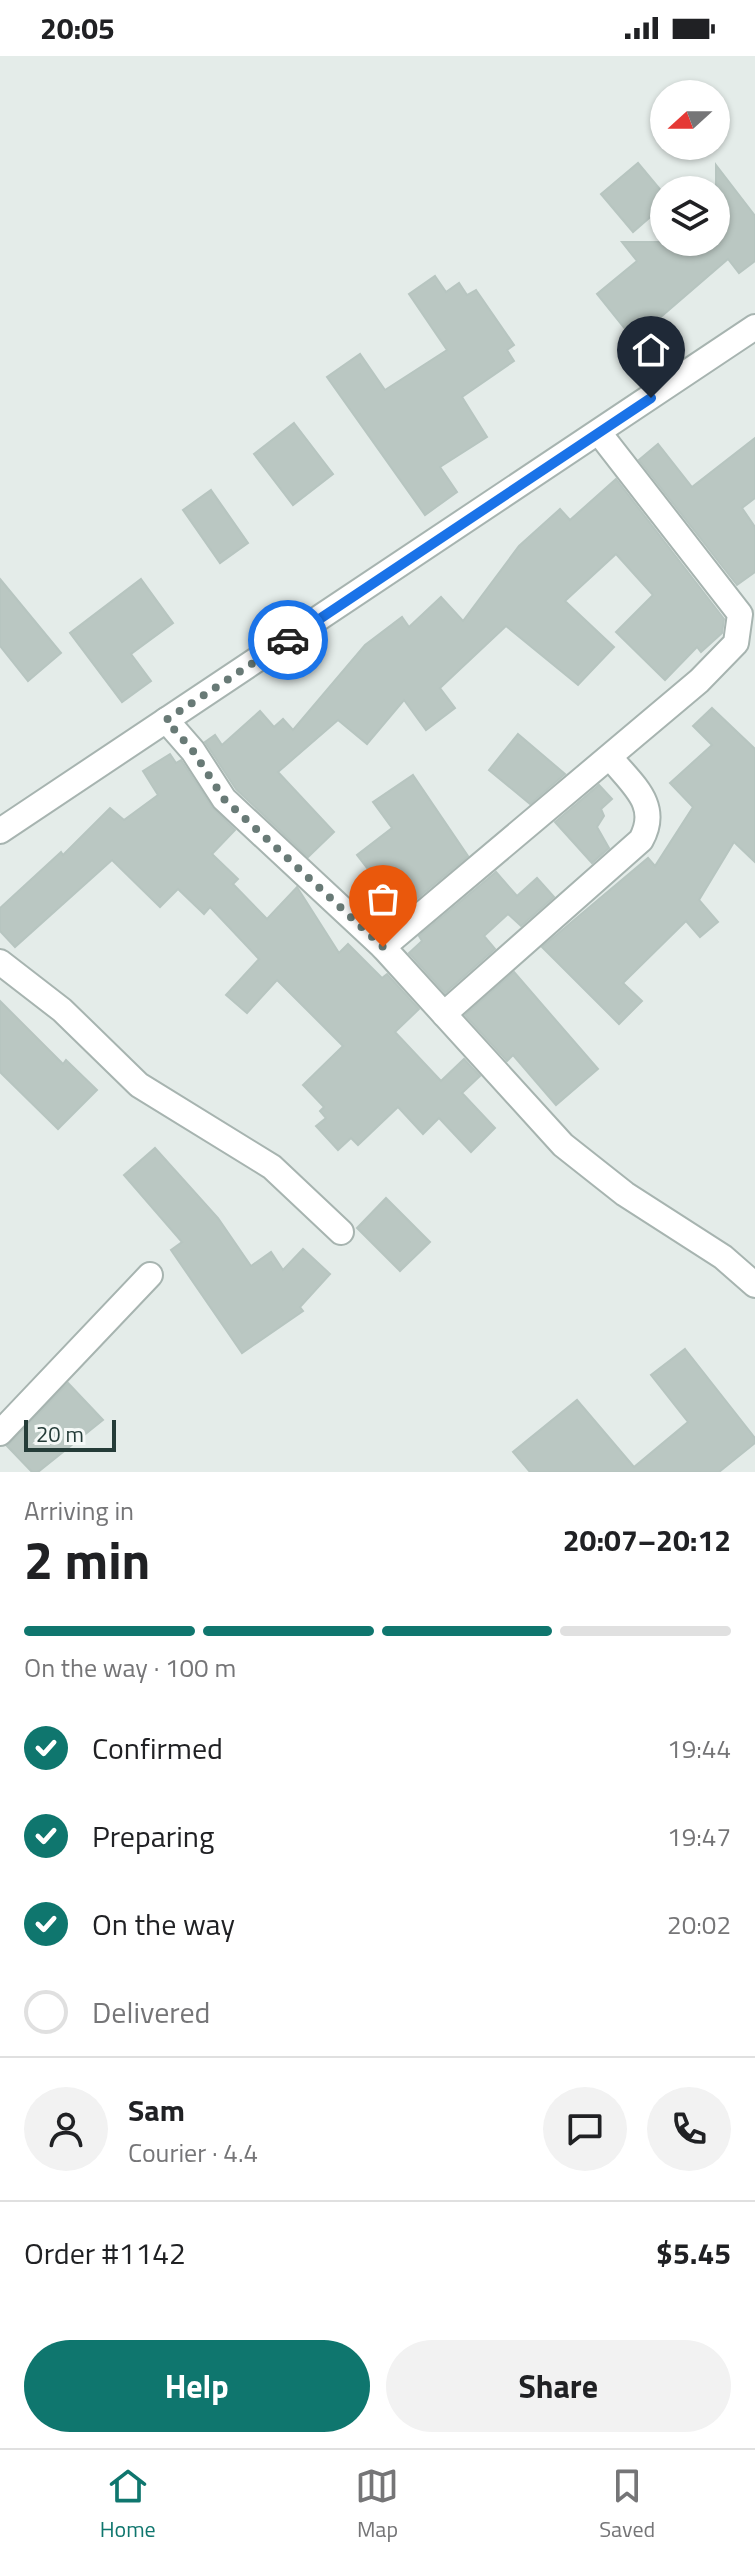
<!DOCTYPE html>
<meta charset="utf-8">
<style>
body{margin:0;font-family:"Titillium Web",sans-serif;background:#f2f2f2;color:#202124;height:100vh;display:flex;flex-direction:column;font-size:30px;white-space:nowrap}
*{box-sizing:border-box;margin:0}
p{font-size:26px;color:#757577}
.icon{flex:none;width:44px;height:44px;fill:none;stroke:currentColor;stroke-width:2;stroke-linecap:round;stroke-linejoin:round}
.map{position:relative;height:1416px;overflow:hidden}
.side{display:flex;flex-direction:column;background:#fff;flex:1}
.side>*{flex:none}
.needle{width:52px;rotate:249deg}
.fabs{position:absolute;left:650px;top:24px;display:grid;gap:16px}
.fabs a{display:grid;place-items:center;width:80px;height:80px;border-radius:50%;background:#fff;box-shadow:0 2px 6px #0004;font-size:40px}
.scale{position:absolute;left:24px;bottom:20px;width:92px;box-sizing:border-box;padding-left:8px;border:4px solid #253c38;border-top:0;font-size:22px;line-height:28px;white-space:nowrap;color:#253c38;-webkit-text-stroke:6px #f5f9f7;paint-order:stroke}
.pin{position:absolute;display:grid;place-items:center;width:68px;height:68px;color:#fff;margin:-82px -34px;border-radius:50% 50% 50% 0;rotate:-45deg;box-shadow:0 0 8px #0007}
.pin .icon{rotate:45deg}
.courier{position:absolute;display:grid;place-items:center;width:80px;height:80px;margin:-40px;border:6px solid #1a73e8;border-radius:50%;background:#fff;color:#222;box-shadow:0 2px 10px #0007}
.summary em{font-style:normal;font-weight:700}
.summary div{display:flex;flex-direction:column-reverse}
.summary{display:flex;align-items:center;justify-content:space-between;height:136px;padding:0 24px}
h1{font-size:52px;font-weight:700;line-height:60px}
.bar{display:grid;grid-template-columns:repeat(4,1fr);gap:12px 8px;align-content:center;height:96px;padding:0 24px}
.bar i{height:10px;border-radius:6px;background:#e0e0e0}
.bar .current{background:#0f766e}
.bar p{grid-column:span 4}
.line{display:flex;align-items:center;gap:20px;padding:0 24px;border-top:2px solid #e0e0e0}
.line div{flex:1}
.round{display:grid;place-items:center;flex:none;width:84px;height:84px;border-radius:42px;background:#f2f2f2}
ol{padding:0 24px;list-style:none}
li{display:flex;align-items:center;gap:24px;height:88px}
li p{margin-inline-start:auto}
li .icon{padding:8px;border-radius:50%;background:#0f766e;color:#fff;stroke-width:4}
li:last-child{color:#757577}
li i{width:44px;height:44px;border:4px solid #e0e0e0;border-radius:50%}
.action{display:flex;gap:16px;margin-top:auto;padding:16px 24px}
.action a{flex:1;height:92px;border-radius:48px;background:#0f766e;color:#fff;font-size:32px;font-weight:700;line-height:92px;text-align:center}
.action a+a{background:#f2f2f2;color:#202124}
.status{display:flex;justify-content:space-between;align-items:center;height:56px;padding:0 40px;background:#fff;direction:ltr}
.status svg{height:22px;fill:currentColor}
.menu{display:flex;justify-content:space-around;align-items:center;height:112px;border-top:2px solid #e0e0e0;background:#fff;font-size:22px;color:#757577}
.menu a{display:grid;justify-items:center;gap:4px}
.menu .current{color:#0f766e}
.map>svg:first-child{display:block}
.building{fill:#bac7c2;stroke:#b7c5c0;stroke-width:2}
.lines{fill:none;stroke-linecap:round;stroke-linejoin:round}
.minor-casing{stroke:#a7b4b0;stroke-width:28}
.minor{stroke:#fff;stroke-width:24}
.done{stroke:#687a76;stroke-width:8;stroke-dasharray:0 14.4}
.route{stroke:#1a73e8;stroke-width:10}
</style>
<div class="status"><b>20:05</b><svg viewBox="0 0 49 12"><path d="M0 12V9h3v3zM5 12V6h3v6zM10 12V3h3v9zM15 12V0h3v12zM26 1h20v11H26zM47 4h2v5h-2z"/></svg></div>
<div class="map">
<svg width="755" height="1416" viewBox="0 0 755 1416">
<rect width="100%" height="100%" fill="#e4ece9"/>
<g class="building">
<path d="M 638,107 L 664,138 L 664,149 L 633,176 L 601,138 Z"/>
<path d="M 716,109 L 755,160 L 755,205 L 739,217 L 728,203 L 634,284 L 597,238 L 637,205 L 622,186 L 716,186 Z"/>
<path d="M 435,220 L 446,236 L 459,227 L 467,239 L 476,234 L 514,289 L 507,294 L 514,305 L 462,341 L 487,381 L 440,411 L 457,436 L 425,459 L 327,321 L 360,298 L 385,334 L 447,294 L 409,238 Z"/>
<path d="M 294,367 L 333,418 L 293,449 L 254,398 Z"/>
<path d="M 755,382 L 755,442 L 742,452 L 755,471 L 755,516 L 737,529 L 639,404 L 658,388 L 692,431 Z"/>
<path d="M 616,423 L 724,563 L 722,577 L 701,596 L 697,591 L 665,624 L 616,576 L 653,539 L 616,498 L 565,545 L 614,591 L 578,629 L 506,570 L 440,632 L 455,652 L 426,674 L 404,644 L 367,688 L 338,664 L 278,716 L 334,776 L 308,801 L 236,733 L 205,686 L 215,679 L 222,689 L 260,655 L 274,671 L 283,663 L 293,674 L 365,589 L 402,561 L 409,571 L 441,541 L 463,565 L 519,490 L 560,453 L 570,464 Z"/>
<path d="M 211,434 L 248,487 L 220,507 L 183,454 Z"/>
<path d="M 0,523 L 61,597 L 28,625 L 0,590 Z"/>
<path d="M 141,523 L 173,567 L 131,598 L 151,625 L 122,646 L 70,577 Z"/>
<path d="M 712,652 L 755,693 L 755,806 L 734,786 L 699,844 L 718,866 L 700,881 L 686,865 L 623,927 L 642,945 L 619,968 L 542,891 L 648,802 L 655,810 L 693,751 L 670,727 L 712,689 L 693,670 Z"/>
<path d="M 518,678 L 565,718 L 530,748 L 489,714 Z"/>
<path d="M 170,698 L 176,707 L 181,704 L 212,751 L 235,774 L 212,798 L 238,823 L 233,828 L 267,863 L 297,831 L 339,897 L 348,888 L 382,922 L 387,918 L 419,953 L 395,976 L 441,1025 L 464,1003 L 480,1020 L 462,1037 L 495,1072 L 471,1096 L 439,1062 L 423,1078 L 398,1051 L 358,1089 L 351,1082 L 338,1094 L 316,1070 L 326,1062 L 320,1055 L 324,1051 L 303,1029 L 343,990 L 277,924 L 247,957 L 226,939 L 259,903 L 210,851 L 204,858 L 178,833 L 160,851 L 112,804 L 15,891 L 0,875 L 0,852 L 61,796 L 63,799 L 110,752 L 124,764 L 158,739 L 143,715 Z"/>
<path d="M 413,719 L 468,800 L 401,856 L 357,799 L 392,772 L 373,746 Z"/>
<path d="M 599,729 L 612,743 L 601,753 L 604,760 L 597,771 L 609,792 L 592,807 L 555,766 Z"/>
<path d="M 496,816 L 517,840 L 537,822 L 554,841 L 521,870 L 508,858 L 484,880 L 495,893 L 445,937 L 409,897 L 422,885 L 419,880 Z"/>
<path d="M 514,916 L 598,1013 L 556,1049 L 513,999 L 507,1005 L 465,959 Z"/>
<path d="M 0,945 L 63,1008 L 66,1004 L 97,1034 L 58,1073 L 0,1016 Z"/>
<path d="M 155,1092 L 218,1162 L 251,1210 L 271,1196 L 283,1214 L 303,1193 L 330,1218 L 300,1251 L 303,1255 L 242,1297 L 171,1194 L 182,1186 L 124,1119 Z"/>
<path d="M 386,1142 L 430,1186 L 400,1215 L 357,1172 Z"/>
<path d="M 685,1293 L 755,1382 L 755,1387 L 719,1416 L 530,1416 L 513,1396 L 577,1344 L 634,1411 L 688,1366 L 651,1319 Z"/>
<path d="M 68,1327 L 103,1364 L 38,1416 L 32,1416 L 7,1390 Z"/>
</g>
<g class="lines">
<defs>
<g id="minor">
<path d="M 166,664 L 193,695 L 224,743 L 383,891 L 563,1089 L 625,1138 L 723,1201 L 755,1229"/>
<path d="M 0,775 L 755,271"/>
<path d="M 383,891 L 699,625 L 736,587 L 740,558 L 600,378"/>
<path d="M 0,906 L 62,954 L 139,1029 L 272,1111 L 341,1176"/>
<path d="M 444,958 L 641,784 C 661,748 631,728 610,701"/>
<path d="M 0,1377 L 150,1219"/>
</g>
</defs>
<use href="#minor" class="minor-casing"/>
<use href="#minor" class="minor"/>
</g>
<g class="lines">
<path class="done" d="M 288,584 L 166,664 L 193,695 L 224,743 L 383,891"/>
<path class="route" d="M 288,584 L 651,342"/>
</g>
</svg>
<div class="fabs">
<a><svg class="needle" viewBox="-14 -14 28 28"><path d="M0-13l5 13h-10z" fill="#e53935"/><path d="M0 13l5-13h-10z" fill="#757577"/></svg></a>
<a><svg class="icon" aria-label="layers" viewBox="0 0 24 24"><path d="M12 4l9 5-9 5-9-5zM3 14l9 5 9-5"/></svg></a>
</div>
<div class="scale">20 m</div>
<div class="pin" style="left:383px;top:891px;background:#ea580c"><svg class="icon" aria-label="bag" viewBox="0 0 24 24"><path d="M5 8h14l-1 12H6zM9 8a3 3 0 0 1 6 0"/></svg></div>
<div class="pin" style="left:651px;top:342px;background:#1f2937"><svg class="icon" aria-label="home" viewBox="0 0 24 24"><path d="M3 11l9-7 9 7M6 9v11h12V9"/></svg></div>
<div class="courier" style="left:288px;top:584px"><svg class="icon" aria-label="car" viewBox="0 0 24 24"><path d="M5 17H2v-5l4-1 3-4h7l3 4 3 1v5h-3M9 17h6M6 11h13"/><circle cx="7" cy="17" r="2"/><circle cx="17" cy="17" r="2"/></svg></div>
</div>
<section class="side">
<div class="summary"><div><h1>2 min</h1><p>Arriving in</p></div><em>20:07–20:12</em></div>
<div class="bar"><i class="current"></i><i class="current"></i><i class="current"></i><i></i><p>On the way · 100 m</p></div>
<ol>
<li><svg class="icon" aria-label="check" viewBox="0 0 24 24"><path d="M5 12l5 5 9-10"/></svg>Confirmed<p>19:44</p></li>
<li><svg class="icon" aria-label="check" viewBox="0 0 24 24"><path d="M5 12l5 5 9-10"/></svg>Preparing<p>19:47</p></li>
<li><svg class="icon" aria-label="check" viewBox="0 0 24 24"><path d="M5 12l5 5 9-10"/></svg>On the way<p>20:02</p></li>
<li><i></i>Delivered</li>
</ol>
<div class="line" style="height:144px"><a class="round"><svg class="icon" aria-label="person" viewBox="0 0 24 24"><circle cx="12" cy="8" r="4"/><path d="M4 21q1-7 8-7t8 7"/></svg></a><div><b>Sam</b><p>Courier · 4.4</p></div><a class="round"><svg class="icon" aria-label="chat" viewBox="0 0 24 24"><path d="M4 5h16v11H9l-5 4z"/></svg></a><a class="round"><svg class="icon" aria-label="phone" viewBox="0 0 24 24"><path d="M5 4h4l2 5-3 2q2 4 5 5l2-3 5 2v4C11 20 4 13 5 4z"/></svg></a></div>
<div class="line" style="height:104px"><div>Order #1142</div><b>$5.45</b></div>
<div class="action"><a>Help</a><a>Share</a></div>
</section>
<nav class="menu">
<a class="current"><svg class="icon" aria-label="home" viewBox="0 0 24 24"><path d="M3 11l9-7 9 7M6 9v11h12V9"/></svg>Home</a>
<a><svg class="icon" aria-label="map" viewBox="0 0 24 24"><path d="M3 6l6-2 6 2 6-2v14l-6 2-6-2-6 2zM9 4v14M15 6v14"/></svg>Map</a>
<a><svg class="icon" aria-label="saved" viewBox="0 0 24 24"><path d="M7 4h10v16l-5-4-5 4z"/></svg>Saved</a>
</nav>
